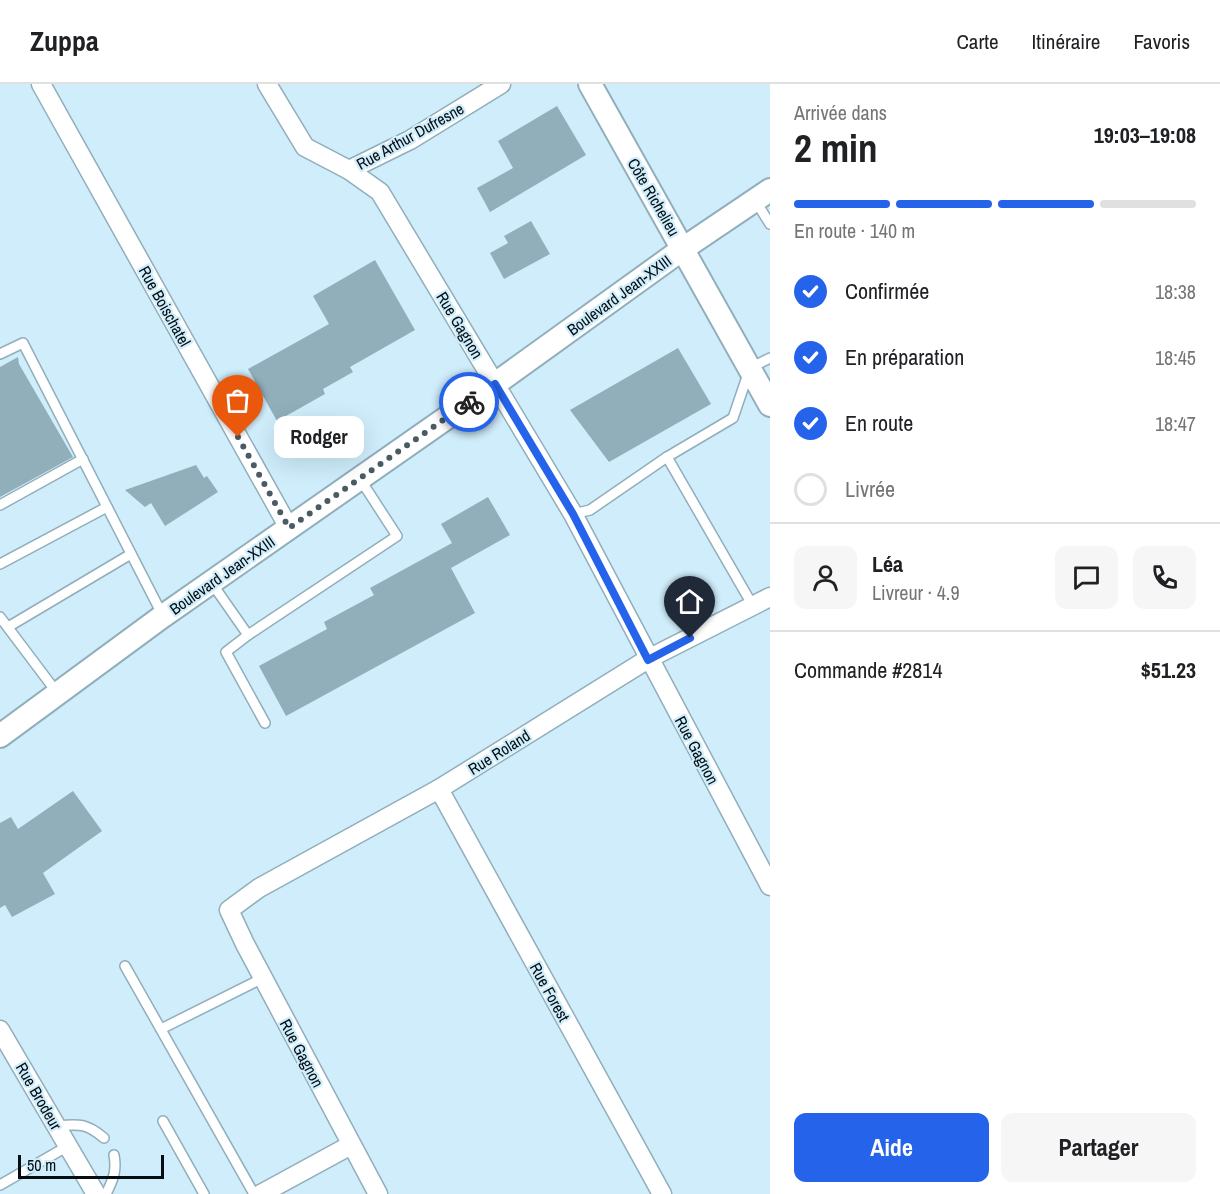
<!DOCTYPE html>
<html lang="fr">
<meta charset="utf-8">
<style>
body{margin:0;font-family:"Archivo Narrow",sans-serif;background:#f6f6f6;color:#202124;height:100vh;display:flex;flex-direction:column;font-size:22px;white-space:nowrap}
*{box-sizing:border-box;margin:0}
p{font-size:20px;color:#757577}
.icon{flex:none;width:33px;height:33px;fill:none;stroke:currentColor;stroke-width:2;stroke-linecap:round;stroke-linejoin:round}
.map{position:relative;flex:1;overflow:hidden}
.side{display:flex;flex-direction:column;background:#fff;width:450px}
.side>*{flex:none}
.scale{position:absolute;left:18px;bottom:15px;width:146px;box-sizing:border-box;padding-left:6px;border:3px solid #040d11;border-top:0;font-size:16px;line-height:21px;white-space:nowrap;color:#040d11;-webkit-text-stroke:4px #cfedfb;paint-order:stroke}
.pin{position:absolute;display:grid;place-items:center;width:51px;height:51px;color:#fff;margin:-62px -26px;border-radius:50% 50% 50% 0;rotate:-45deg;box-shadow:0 0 6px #0007}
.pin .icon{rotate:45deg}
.courier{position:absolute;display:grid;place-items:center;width:60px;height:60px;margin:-30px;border:4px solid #2563eb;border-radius:50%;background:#fff;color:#222;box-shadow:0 2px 8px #0007}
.bubble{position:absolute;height:42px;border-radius:12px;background:#fff;box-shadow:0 6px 24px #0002;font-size:20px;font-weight:700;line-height:42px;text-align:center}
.summary em{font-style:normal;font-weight:700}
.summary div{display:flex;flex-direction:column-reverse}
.summary{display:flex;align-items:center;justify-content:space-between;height:102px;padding:0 24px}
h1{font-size:39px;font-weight:700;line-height:45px}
.bar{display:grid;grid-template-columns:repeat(4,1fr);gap:9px 6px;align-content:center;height:72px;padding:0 24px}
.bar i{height:8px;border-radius:4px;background:#e0e0e0}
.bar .on{background:#2563eb}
.bar p{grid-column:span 4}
.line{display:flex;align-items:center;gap:15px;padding:0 24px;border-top:2px solid #e0e0e0}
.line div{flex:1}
.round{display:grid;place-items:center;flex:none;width:63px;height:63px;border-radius:12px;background:#f6f6f6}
ol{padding:0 24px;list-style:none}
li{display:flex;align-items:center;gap:18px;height:66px}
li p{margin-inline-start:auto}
li .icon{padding:6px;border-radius:50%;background:#2563eb;color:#fff;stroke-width:4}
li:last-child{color:#757577}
li i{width:33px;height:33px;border:3px solid #e0e0e0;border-radius:50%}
.primary-button{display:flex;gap:12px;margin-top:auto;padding:12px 24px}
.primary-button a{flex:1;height:69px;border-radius:12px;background:#2563eb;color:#fff;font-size:24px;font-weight:700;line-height:69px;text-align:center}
.primary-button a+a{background:#f6f6f6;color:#202124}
header{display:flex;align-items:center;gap:36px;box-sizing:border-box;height:84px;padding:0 30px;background:#fff;border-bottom:2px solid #e0e0e0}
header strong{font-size:28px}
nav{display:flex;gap:33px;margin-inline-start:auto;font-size:21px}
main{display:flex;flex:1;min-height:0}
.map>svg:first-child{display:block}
.building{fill:#91aebb}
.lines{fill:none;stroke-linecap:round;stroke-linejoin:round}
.service-casing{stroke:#91aebb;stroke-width:12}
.minor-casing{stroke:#91aebb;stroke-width:21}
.tertiary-casing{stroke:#91aebb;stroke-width:26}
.service{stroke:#fff;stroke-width:9}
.minor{stroke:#fff;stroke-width:18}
.tertiary{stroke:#fff;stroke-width:22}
.done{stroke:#4b5b63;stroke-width:6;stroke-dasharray:0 10.8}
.route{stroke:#2563eb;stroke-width:8}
.labels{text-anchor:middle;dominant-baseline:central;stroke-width:4.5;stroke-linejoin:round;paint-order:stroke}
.street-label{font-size:16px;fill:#040d11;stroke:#cfedfb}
</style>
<header>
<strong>Zuppa</strong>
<nav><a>Carte</a><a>Itinéraire</a><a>Favoris</a></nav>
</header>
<main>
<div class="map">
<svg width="770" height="1110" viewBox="0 0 770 1110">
<rect width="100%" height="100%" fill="#cfedfb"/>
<g class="building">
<path d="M 557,22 L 586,71 L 490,128 L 477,104 L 513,84 L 498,57 Z"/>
<path d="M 531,137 L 550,170 L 504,195 L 490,169 L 508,159 L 504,152 Z"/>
<path d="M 375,176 L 415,246 L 350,283 L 353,288 L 323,305 L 325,310 L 277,337 L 248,285 L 329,240 L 313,212 Z"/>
<path d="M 678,264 L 711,320 L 609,378 L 570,326 Z"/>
<path d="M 18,273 L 19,280 L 73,373 L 0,413 L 0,283 Z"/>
<path d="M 196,381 L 204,394 L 207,392 L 218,408 L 165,442 L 151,419 L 145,423 L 125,406 Z"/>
<path d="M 488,413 L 510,451 L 451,484 L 475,529 L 286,632 L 259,582 L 327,545 L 324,538 L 374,511 L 370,504 L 452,459 L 441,440 Z"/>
<path d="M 73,707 L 102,747 L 43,789 L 55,810 L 12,833 L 5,821 L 0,824 L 0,739 L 11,733 L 18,745 Z"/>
</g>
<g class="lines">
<defs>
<g id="service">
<path d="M 755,116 L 770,140"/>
<path d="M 0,270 L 23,259 L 163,532"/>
<path d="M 667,373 L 753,522"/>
<path d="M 0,421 L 83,375"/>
<path d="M 573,430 L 590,426 L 667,373 L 733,334 L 750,284 L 770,274"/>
<path d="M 0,480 L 107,423"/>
<path d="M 211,498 L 248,551 L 397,452 L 360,395"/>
<path d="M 0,533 L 58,610"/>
<path d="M 8,543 L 131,470"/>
<path d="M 248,551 L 226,568 L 265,639"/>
<path d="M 125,882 L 254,1110"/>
<path d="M 161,945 L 263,894"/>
<path d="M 163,1037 L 204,1110"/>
<path d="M 56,1042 C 79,1040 86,1039 104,1054"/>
<path d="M 0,1101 L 68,1062"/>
<path d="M 106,1110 C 113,1096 117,1087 114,1071"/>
</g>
<g id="minor">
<path d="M 41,0 L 289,444"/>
<path d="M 267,0 L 305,63 L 349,86 L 380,108 L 573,430 L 770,802"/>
<path d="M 349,86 L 410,56 L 501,0"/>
<path d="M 439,705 L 662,1110"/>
<path d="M 0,946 L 96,1110"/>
<path d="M 261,1110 L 351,1061"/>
<path d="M 378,1110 L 245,860 L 229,826 L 259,804 L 439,705 L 648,575 L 770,513"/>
</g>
<g id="tertiary">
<path d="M 590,0 L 770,321"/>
<path d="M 0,652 L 163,532 L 495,300 L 684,164 L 770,106"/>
</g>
</defs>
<use href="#service" class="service-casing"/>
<use href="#minor" class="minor-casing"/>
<use href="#tertiary" class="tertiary-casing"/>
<use href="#service" class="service"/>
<use href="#minor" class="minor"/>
<use href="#tertiary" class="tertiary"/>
</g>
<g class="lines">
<path class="done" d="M 238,353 L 289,444 L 469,318"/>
<path class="route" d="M 469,318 L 495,300 L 573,430 L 648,576 L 690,554"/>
</g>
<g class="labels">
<g class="street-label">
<text transform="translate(410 52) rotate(-29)">Rue Arthur Dufresne</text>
<text transform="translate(654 113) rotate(60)">Côte Richelieu</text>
<text transform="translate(619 211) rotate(-36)">Boulevard Jean-XXIII</text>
<text transform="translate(165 222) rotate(61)">Rue Boischatel</text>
<text transform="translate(460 241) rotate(59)">Rue Gagnon</text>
<text transform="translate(222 491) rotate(-35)">Boulevard Jean-XXIII</text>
<text transform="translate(697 666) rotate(62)">Rue Gagnon</text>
<text transform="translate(499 668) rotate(-32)">Rue Roland</text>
<text transform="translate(550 908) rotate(61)">Rue Forest</text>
<text transform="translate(302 969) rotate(62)">Rue Gagnon</text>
<text transform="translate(39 1012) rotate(60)">Rue Brodeur</text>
</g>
</g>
</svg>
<div class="scale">50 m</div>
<div class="pin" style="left:238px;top:353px;background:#ea580c"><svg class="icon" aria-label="bag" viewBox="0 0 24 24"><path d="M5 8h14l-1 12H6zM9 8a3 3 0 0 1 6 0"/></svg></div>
<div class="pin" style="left:690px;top:554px;background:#1f2937"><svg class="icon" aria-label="home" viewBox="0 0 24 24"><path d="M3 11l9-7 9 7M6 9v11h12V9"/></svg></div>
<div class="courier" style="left:469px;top:318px"><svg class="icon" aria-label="bike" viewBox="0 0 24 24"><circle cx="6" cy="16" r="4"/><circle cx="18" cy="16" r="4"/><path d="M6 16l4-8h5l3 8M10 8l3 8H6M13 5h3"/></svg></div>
<div class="bubble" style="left:274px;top:332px;width:90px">Rodger</div>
</div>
<section class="side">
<div class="summary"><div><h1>2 min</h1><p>Arrivée dans</p></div><em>19:03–19:08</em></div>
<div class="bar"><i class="on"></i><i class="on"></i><i class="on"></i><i></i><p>En route · 140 m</p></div>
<ol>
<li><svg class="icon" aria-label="check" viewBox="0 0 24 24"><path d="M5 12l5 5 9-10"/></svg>Confirmée<p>18:38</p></li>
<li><svg class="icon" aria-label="check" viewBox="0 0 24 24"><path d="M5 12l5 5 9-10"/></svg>En préparation<p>18:45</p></li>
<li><svg class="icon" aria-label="check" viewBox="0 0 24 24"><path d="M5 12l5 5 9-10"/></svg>En route<p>18:47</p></li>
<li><i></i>Livrée</li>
</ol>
<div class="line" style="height:108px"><a class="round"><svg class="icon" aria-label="person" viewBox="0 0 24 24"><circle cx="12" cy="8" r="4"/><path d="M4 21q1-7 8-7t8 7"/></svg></a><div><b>Léa</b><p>Livreur · 4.9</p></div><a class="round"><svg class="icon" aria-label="chat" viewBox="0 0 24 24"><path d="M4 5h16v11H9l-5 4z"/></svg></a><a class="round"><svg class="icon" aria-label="phone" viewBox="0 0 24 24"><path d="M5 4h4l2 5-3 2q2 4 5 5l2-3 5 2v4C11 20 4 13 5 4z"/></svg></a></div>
<div class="line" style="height:78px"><div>Commande #2814</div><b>$51.23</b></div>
<div class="primary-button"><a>Aide</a><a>Partager</a></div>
</section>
</main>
